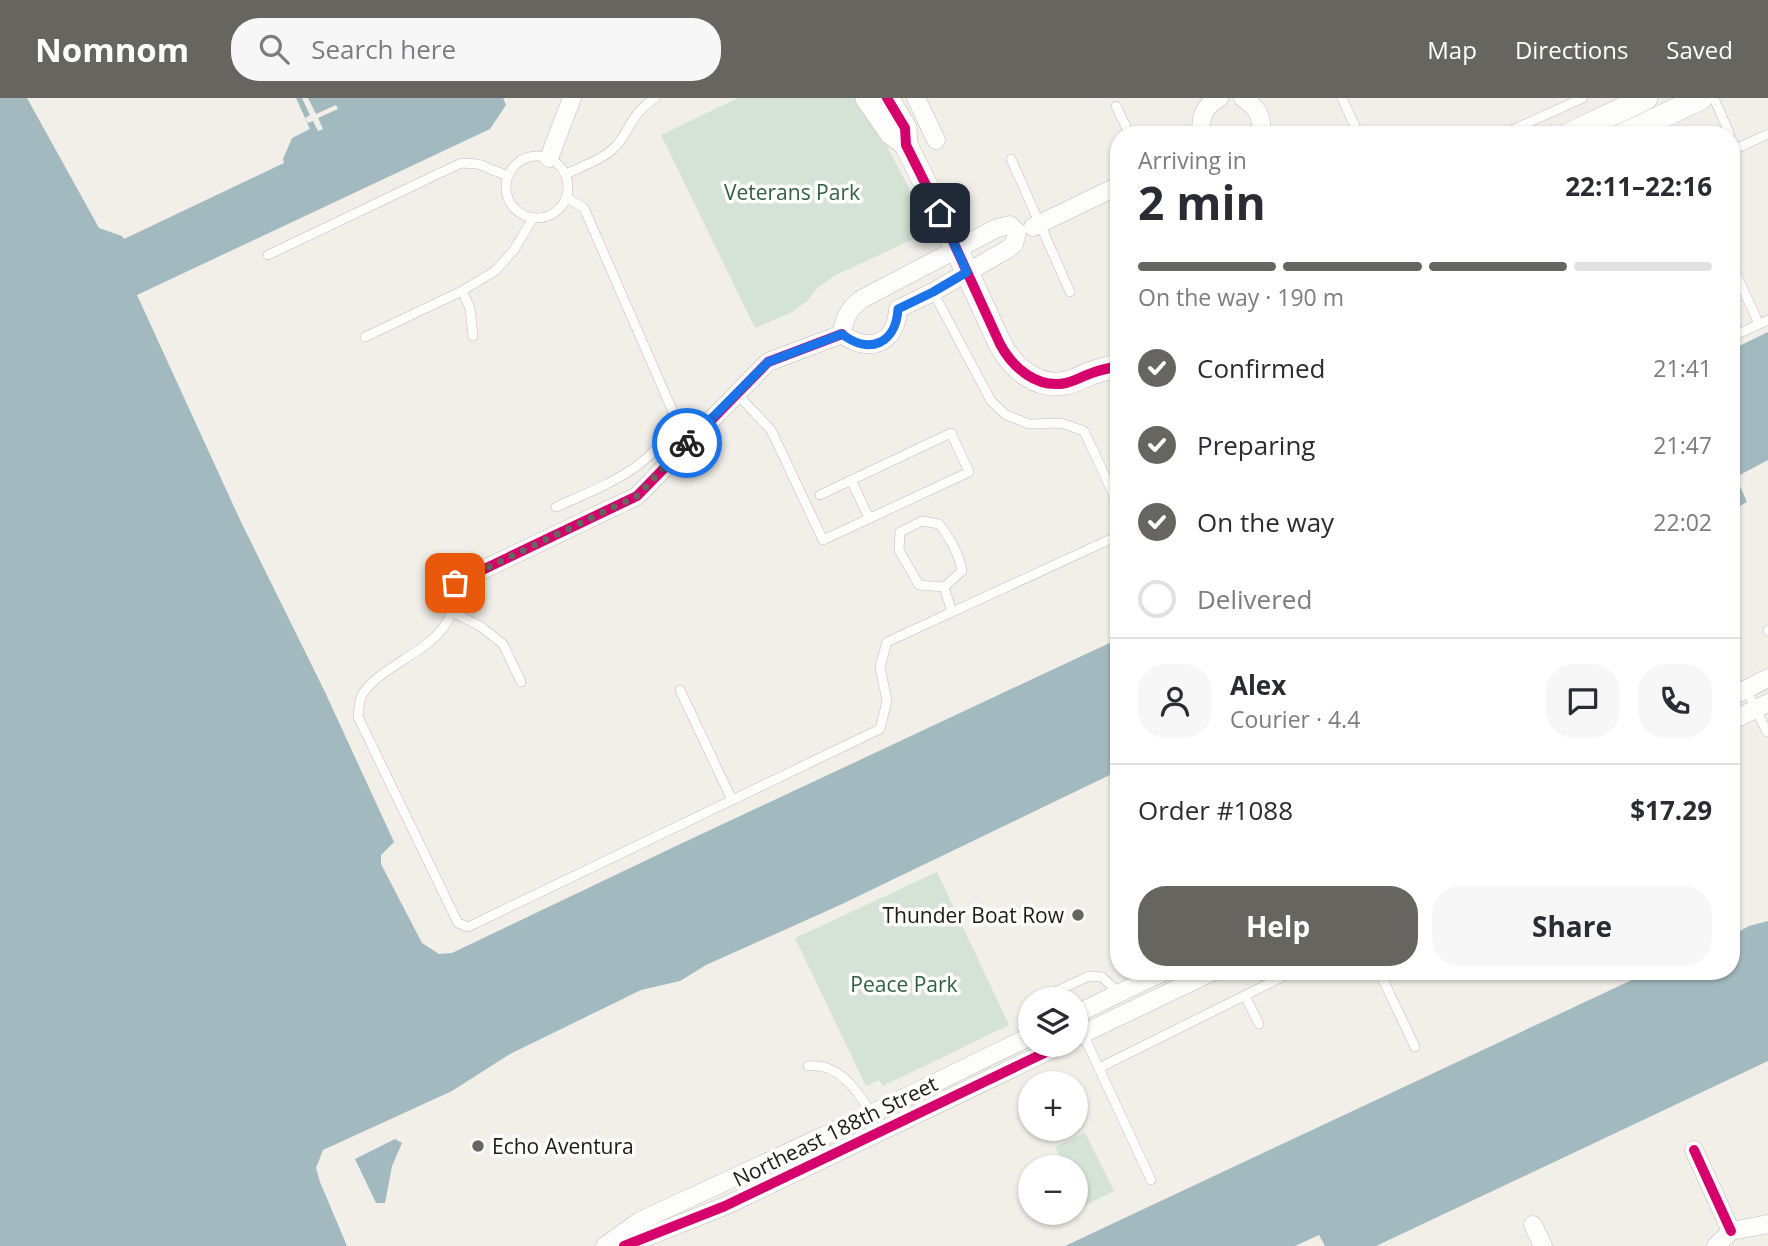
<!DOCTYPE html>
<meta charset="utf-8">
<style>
body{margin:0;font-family:"Open Sans",sans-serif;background:#f7f7f7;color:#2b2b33;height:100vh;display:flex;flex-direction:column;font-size:26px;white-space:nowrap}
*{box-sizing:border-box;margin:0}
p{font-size:23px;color:#7c7c81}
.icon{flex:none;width:38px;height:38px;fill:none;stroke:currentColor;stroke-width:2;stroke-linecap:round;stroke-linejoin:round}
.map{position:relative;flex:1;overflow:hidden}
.details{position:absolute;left:1110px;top:28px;width:630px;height:854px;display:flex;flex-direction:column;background:#fff;border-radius:28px;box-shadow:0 2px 5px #0004}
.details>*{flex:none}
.tools{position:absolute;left:1018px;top:889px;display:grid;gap:14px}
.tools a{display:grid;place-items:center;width:70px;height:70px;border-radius:50%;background:#fff;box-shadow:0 2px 5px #0004;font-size:35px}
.pin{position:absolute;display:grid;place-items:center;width:60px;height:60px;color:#fff;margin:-30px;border-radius:14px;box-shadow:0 4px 10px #0006}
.courier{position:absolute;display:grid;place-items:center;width:70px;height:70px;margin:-35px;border:5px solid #1a73e8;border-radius:50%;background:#fff;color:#222;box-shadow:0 2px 9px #0007}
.head em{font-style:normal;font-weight:700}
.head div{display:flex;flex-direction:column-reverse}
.head{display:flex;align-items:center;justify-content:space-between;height:119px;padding:0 28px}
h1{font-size:46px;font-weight:700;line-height:52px}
.bar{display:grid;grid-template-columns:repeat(4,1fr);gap:10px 7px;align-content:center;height:84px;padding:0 28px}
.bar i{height:9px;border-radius:5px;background:#e1e1e2}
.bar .selected{background:#676560}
.bar p{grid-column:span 4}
.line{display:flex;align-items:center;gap:18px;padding:0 28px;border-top:2px solid #e1e1e2}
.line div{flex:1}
.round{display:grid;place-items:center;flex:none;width:74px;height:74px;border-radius:28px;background:#f7f7f7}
ol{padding:0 28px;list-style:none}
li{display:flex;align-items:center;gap:21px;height:77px}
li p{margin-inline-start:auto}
li .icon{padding:7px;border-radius:50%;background:#676560;color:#fff;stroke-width:4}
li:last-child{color:#7c7c81}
li i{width:38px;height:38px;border:4px solid #e1e1e2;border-radius:50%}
.action{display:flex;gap:14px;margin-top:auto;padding:14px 28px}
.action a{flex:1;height:80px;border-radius:28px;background:#676560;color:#fff;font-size:28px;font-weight:700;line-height:80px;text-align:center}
.action a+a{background:#f7f7f7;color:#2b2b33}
header{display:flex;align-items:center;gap:42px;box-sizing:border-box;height:98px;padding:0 35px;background:#676560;color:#fff}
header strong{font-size:33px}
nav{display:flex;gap:38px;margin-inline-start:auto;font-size:24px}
.search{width:490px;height:63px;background:#f7f7f7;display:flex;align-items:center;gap:18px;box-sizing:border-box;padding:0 24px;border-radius:28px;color:#7c7c81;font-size:26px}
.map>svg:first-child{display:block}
.green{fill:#d4e3d5}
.water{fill:#a2babf}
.pier{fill:#f1efe8}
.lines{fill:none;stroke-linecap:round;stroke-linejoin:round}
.service-casing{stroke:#c0beb9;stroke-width:10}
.minor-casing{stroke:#c0beb9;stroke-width:19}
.tertiary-casing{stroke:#c0beb9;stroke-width:24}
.service{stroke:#fdfdfc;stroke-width:9}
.minor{stroke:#fdfdfc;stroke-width:18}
.tertiary{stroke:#fdfdfc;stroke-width:23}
.cycleway-casing{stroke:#fefdfb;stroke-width:15}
.cycleway{stroke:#d6006c;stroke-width:10}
.done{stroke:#676560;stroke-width:7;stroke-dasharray:0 12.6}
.route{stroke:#1a73e8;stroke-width:9}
.poi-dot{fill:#676560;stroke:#fefdfb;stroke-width:2.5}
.labels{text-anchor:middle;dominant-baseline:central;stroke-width:7;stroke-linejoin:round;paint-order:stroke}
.park-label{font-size:21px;fill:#316043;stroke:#fefdfb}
.poi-label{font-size:21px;fill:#1d1b17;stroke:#fefdfb;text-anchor:end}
.street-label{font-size:21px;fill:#1d1b17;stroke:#fefdfb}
</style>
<header>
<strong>Nomnom</strong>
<div class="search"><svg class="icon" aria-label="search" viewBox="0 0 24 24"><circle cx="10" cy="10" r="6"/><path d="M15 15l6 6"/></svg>Search here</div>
<nav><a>Map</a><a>Directions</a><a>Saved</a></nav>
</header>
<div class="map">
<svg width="1768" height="1148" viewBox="0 0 1768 1148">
<rect width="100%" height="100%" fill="#f1efe8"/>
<g class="green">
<path d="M 738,0 L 855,0 L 867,11 L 925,120 L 924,133 L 918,139 L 836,177 L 818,189 L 807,203 L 792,214 L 755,230 L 661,37 Z"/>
<path d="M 937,774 L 1009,927 L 883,988 L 879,982 L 866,988 L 795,840 Z"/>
<path d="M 1085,1035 L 1114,1093 L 1084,1108 L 1076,1092 L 1076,1069 L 1065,1069 L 1055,1049 Z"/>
</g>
<g class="water">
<path d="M 0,0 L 27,0 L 99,130 L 122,138 L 124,141 L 284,65 L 283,61 L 292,40 L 310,31 L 296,0 L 503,0 L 506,7 L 490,31 L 137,197 L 241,424 L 325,594 L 394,744 L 381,757 L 381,766 L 422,845 L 439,856 L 452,855 L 674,749 L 1118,541 L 1118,673 L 840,807 L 706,867 L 680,883 L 641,892 L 510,956 L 452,993 L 323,1052 L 316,1070 L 320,1084 L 347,1148 L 0,1148 Z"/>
<path d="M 1768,234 L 1768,362 L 1736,379 L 1747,404 L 1731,413 L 1731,252 Z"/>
<path d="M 1768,823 L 1768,963 L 1376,1148 L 1325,1148 L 1319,1137 L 1295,1148 L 1065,1148 L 1651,873 L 1731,873 L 1731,838 L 1749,828 Z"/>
<path d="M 395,1041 L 402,1045 L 392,1068 L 385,1105 L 376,1105 L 355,1061 Z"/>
</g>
<path class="pier" d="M 302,0 L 308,0 L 316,16 L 336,7 L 338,11 L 318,20 L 323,31 L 318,33 L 313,23 L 308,25 L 305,20 L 310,17 Z"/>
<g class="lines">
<defs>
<g id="service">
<path d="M 1342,0 L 1359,37"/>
<path d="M 1714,0 L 1730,37"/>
<path d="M 1116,8 L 1130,37"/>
<path d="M 1501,37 L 1583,0"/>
<path d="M 1731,53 L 1768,36"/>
<circle cx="537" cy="89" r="31"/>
<path d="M 1011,61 L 1070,194"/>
<path d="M 566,76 C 582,68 604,61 616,48 C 633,28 629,18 655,0"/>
<path d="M 268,157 L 461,65 L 478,66 L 508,78"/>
<path d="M 1731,165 L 1759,226"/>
<path d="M 462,193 L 470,210 L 473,238"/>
<path d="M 933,194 L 991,303 L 1006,317 L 1029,326 L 1061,325 L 1084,333 L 1118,406"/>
<path d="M 365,239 L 462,193 L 495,173 L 514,152 L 533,120"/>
<path d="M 1731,239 L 1768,222"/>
<path d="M 736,295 L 771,332 L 823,442 L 969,374 L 951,335 L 820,397"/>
<path d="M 851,382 L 869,420"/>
<path d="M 556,409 C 596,391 669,365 673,314 L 584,110 L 567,100"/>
<path d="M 455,485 C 453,500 454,515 445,527 C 426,556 379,569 362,597 C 359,603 359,612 358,619 L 458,825 L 468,829 L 880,631 L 887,603 L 880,569 L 887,544 L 1113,440 L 1118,431"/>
<path d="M 944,489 L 919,487 L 899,452 L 900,434 L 922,423 L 939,426 C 950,441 959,455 962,473 L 944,489 L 952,514"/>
<path d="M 452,514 L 480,528 L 503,546 L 521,584"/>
<path d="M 1768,532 L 1768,533"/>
<path d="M 1746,591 L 1767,634"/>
<path d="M 680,592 L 732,702"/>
<path d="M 1379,873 L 1415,949"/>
<path d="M 1245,898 L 1259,926"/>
<path d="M 1040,901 L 1089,878 L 1102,879 L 1119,895"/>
<path d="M 1083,936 L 1151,1082"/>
<path d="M 1028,940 L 1026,916 L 1031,906"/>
<path d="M 808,968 C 839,964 857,993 872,1016"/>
<path d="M 1099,970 L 1294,873"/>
</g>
<g id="minor">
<path d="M 916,0 L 936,42"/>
<path d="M 1243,0 C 1258,9 1263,20 1261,37"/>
<path d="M 1202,37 C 1199,20 1204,8 1219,0"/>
<path d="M 549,60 L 572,0"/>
<path d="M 1033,129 L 1118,88"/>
<path d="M 842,236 C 869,256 896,246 898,211 L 933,194 L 1008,151 L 1014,146 L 1017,134"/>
<path d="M 842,236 C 844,221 848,212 860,202 L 997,130 L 1010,127 L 1017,134"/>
<path d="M 455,485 L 637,398 L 768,264 L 842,236"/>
<path d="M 1731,599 L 1768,580"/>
<path d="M 1731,623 L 1768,605"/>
<path d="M 1076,916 L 1165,873"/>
<path d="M 1076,939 L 1214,873"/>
<path d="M 1694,1052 L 1731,1133"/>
<path d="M 1533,1127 L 1543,1148"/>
<path d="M 605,1148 L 640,1123 L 867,1018 L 1031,938"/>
<path d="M 624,1148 L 725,1108 L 1061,947"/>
<path d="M 1716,1148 L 1731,1133 L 1768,1126"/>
</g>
<g id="tertiary">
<path d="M 867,0 L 891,35 L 904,45"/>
<path d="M 887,0 L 905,30 L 906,47 L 940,115 L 1000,246 C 1013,270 1037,291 1066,285 C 1075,283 1083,278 1092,275 C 1100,272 1109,270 1118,268"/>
<path d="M 1568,37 L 1646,0"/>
<path d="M 1623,37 L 1701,0"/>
</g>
</defs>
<use href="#service" class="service-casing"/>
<use href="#minor" class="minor-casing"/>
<use href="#tertiary" class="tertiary-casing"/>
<use href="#service" class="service"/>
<use href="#minor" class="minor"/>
<use href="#tertiary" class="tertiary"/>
<defs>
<g id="cycleway">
<path d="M 887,0 L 905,30 L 906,47 L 940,115 L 1000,246 C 1013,270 1037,291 1066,285 C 1075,283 1083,278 1092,275 C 1100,272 1109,270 1118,268"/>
<path d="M 455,485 L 637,398 L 768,264 L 842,236"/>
<path d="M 1694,1052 L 1731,1133"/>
<path d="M 624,1148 L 725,1108 L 1061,947"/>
</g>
</defs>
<use href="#cycleway" class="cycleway-casing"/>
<use href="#cycleway" class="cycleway"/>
</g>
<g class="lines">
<path class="done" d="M 455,485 L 637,398 L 687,345"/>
<path class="route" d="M 687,345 L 768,264 L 842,236 C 869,257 896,246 898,211 L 933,194 L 967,174 L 940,115"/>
</g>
<g class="poi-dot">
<circle cx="1078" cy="817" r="7"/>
<circle cx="478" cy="1048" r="7"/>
</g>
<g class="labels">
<g class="park-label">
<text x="792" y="94">Veterans Park</text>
<text x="904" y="886">Peace Park</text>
</g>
<g class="poi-label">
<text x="1064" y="817">Thunder Boat Row</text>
<text x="492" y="1048" text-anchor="start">Echo Aventura</text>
</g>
<g class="street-label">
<text transform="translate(835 1033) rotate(-26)">Northeast 188th Street</text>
</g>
</g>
</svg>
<div class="tools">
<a><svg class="icon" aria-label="layers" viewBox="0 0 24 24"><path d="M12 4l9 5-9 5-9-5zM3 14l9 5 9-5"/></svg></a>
<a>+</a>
<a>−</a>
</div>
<div class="pin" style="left:455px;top:485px;background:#ea580c"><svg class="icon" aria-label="bag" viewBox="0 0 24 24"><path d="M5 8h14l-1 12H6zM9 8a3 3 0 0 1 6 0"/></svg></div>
<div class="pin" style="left:940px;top:115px;background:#1f2937"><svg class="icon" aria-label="home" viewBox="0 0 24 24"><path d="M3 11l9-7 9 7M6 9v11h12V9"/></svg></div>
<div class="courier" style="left:687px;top:345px"><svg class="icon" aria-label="bike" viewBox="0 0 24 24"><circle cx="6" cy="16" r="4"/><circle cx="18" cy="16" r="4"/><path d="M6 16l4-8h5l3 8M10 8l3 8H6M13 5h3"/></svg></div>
<section class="details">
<div class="head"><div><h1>2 min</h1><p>Arriving in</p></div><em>22:11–22:16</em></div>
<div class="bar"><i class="selected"></i><i class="selected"></i><i class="selected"></i><i></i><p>On the way · 190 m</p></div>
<ol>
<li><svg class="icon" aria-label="check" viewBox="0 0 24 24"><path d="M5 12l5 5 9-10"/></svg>Confirmed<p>21:41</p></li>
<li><svg class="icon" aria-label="check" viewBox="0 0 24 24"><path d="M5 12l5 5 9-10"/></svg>Preparing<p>21:47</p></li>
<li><svg class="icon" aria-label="check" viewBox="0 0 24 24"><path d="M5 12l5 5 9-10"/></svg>On the way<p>22:02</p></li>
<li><i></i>Delivered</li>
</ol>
<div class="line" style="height:126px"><a class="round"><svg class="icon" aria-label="person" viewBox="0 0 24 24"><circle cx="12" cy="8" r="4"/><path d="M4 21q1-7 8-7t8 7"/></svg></a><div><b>Alex</b><p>Courier · 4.4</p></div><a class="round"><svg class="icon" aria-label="chat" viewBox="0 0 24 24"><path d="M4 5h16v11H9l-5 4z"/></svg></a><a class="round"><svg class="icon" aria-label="phone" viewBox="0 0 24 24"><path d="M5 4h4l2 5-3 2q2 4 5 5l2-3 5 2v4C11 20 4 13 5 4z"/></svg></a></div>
<div class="line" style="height:91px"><div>Order #1088</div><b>$17.29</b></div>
<div class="action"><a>Help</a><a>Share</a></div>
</section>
</div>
